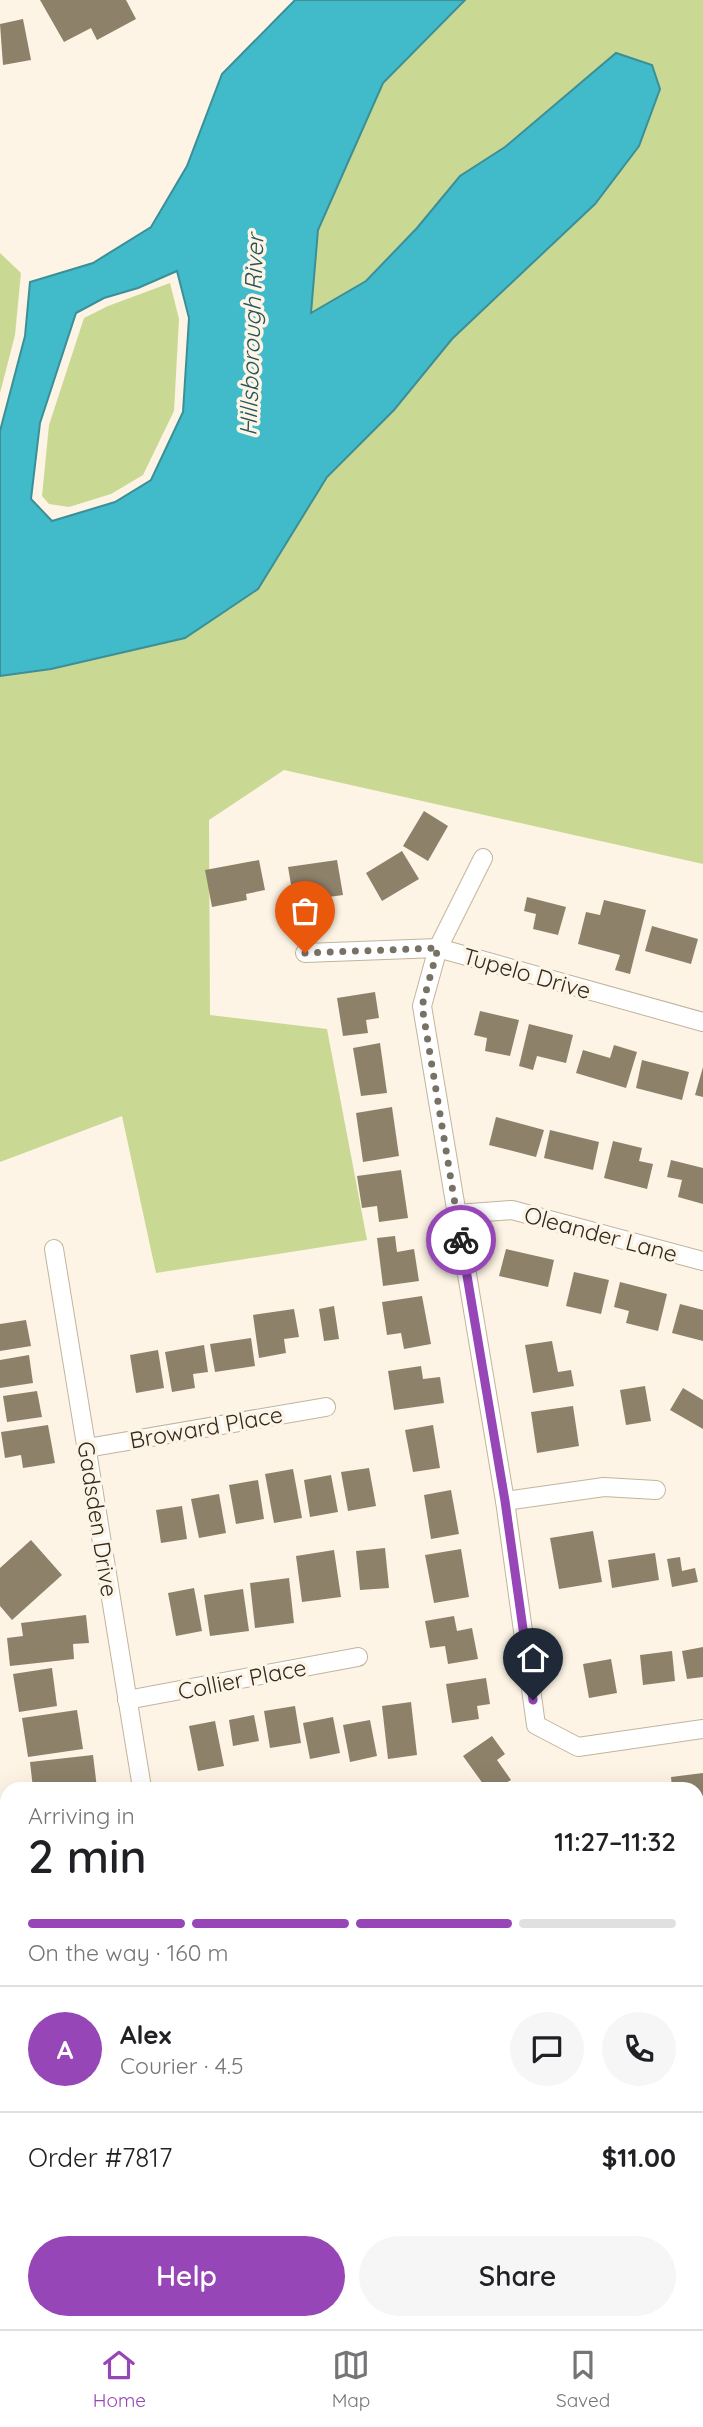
<!DOCTYPE html>
<meta charset="utf-8">
<style>
body{margin:0;font-family:Quicksand,sans-serif;background:#f6f6f6;color:#202124;height:100vh;display:flex;flex-direction:column;font-size:26px;white-space:nowrap}
*{box-sizing:border-box;margin:0}
p{font-size:23px;color:#757577}
.icon{flex:none;width:38px;height:38px;fill:none;stroke:currentColor;stroke-width:2;stroke-linecap:round;stroke-linejoin:round}
.map{position:relative;flex:1;overflow:hidden}
.panel{position:absolute;left:0px;top:1782px;width:704px;height:548px;display:flex;flex-direction:column;background:#fff;border-radius:21px 21px 0 0;box-shadow:0 7px 28px #0002}
.panel>*{flex:none}
.pin{position:absolute;display:grid;place-items:center;width:60px;height:60px;color:#fff;margin:-72px -30px;border-radius:50% 50% 50% 0;rotate:-45deg;box-shadow:0 0 7px #0007}
.pin .icon{rotate:45deg}
.courier{position:absolute;display:grid;place-items:center;width:70px;height:70px;margin:-35px;border:5px solid #9646b6;border-radius:50%;background:#fff;color:#222;box-shadow:0 2px 9px #0007}
.summary em{font-style:normal;font-weight:600}
.summary div{display:flex;flex-direction:column-reverse}
.summary{display:flex;align-items:center;justify-content:space-between;height:119px;padding:0 28px}
h1{font-size:46px;font-weight:600;line-height:52px}
.bar{display:grid;grid-template-columns:repeat(4,1fr);gap:10px 7px;align-content:center;height:84px;padding:0 28px}
.bar i{height:9px;border-radius:5px;background:#e0e0e0}
.bar .current{background:#9646b6}
.bar p{grid-column:span 4}
.line{display:flex;align-items:center;gap:18px;padding:0 28px;border-top:2px solid #e0e0e0}
.line div{flex:1}
.round{display:grid;place-items:center;flex:none;width:74px;height:74px;border-radius:37px;background:#f6f6f6}
.action{display:flex;gap:14px;margin-top:auto;padding:14px 28px}
.action a{flex:1;height:80px;border-radius:42px;background:#9646b6;color:#fff;font-size:28px;font-weight:600;line-height:80px;text-align:center}
.action a+a{background:#f6f6f6;color:#202124}
.tabs{display:flex;justify-content:space-around;align-items:center;height:98px;border-top:2px solid #e0e0e0;background:#fff;font-size:19px;color:#757577}
.tabs a{display:grid;justify-items:center;gap:4px}
.tabs .current{color:#9646b6}
.map>svg:first-child{display:block}
.green{fill:#c9d994}
.water{fill:#41bac9;stroke:#3c8f97;stroke-width:2;fill-rule:evenodd}
.building{fill:#8e816a}
.lines{fill:none;stroke-linecap:round;stroke-linejoin:round}
.minor-casing{stroke:#c2b49c;stroke-width:20}
.minor{stroke:#fff;stroke-width:18}
.done{stroke:#787166;stroke-width:7;stroke-dasharray:0 12.6}
.route{stroke:#9646b6;stroke-width:9}
.labels{text-anchor:middle;dominant-baseline:central;stroke-width:7;stroke-linejoin:round;paint-order:stroke}
.street-label{font-size:23px;fill:#302a21;stroke:#fdf4e5}
.water-label{font-size:24px;font-style:italic;fill:#23555c;stroke:#fdf4e5}
</style>
<div class="map">
<svg width="703" height="2329" viewBox="0 0 703 2329">
<rect width="100%" height="100%" fill="#fdf4e5"/>
<g class="green">
<path d="M 465,0 L 703,0 L 703,864 L 284,770 L 209,820 L 210,1015 L 327,1029 L 367,1240 L 156,1273 L 122,1116 L 0,1162 L 0,676 L 51,669 L 258,589 L 327,477 L 394,410 L 452,339 L 595,204 L 638,146 L 660,88 L 616,53 L 505,147 L 460,176 L 417,228 L 366,281 L 311,314 L 318,230 L 383,83 Z"/>
<path d="M 0,253 L 21,273 L 15,335 L 0,393 Z"/>
<path d="M 170,283 L 179,319 L 174,411 L 143,475 L 111,494 L 69,507 L 49,504 L 42,496 L 49,425 L 84,318 L 108,306 Z"/>
</g>
<path class="water" d="M 295,0 L 465,0 L 383,83 L 318,230 L 311,313 L 366,281 L 417,228 L 460,176 L 505,147 L 616,53 L 652,65 L 660,89 L 639,146 L 595,204 L 452,339 L 394,410 L 327,477 L 258,589 L 185,638 L 51,669 L 0,676 L 0,431 L 25,336 L 30,282 L 93,263 L 151,227 L 187,166 L 222,74 ZM 177,271 L 189,318 L 183,412 L 151,480 L 115,502 L 52,521 L 31,499 L 40,423 L 76,313 L 104,298 L 138,288 Z"/>
<g class="building">
<path d="M 40,0 L 126,0 L 136,19 L 97,40 L 91,28 L 64,42 Z"/>
<path d="M 23,19 L 31,60 L 3,65 L 0,24 Z"/>
<path d="M 424,811 L 448,826 L 428,861 L 403,846 Z"/>
<path d="M 402,851 L 419,879 L 382,901 L 366,873 Z"/>
<path d="M 259,860 L 265,890 L 246,894 L 247,900 L 212,907 L 205,870 Z"/>
<path d="M 337,860 L 343,895 L 294,902 L 288,867 Z"/>
<path d="M 527,897 L 566,907 L 558,935 L 533,929 L 536,914 L 524,911 Z"/>
<path d="M 604,900 L 646,910 L 630,974 L 615,970 L 620,955 L 578,944 L 586,912 L 600,915 Z"/>
<path d="M 652,926 L 698,939 L 691,964 L 645,951 Z"/>
<path d="M 375,992 L 379,1018 L 366,1020 L 368,1033 L 343,1036 L 337,998 Z"/>
<path d="M 480,1011 L 519,1020 L 510,1056 L 485,1051 L 487,1038 L 474,1035 Z"/>
<path d="M 529,1024 L 573,1035 L 566,1063 L 537,1056 L 533,1070 L 519,1066 Z"/>
<path d="M 380,1043 L 387,1093 L 361,1096 L 353,1048 Z"/>
<path d="M 614,1045 L 637,1052 L 626,1088 L 576,1073 L 583,1050 L 610,1058 Z"/>
<path d="M 642,1060 L 689,1072 L 682,1100 L 636,1088 Z"/>
<path d="M 703,1067 L 703,1097 L 695,1095 Z"/>
<path d="M 392,1107 L 399,1156 L 363,1162 L 356,1113 Z"/>
<path d="M 496,1117 L 544,1130 L 536,1157 L 489,1145 Z"/>
<path d="M 550,1130 L 599,1142 L 593,1170 L 544,1158 Z"/>
<path d="M 613,1141 L 642,1148 L 639,1161 L 653,1164 L 647,1189 L 604,1178 Z"/>
<path d="M 671,1160 L 703,1168 L 703,1204 L 678,1197 L 682,1180 L 667,1177 Z"/>
<path d="M 401,1170 L 408,1218 L 379,1222 L 377,1206 L 362,1208 L 357,1176 Z"/>
<path d="M 395,1236 L 397,1252 L 414,1249 L 419,1281 L 383,1286 L 377,1238 Z"/>
<path d="M 506,1249 L 554,1260 L 548,1287 L 499,1276 Z"/>
<path d="M 574,1272 L 609,1280 L 601,1314 L 566,1306 Z"/>
<path d="M 620,1282 L 667,1294 L 658,1331 L 626,1323 L 629,1311 L 614,1307 Z"/>
<path d="M 422,1296 L 431,1344 L 404,1349 L 401,1333 L 387,1335 L 382,1302 Z"/>
<path d="M 680,1304 L 703,1310 L 703,1341 L 672,1333 Z"/>
<path d="M 334,1306 L 339,1339 L 324,1341 L 319,1309 Z"/>
<path d="M 294,1309 L 299,1337 L 284,1339 L 286,1353 L 259,1358 L 253,1315 Z"/>
<path d="M 26,1320 L 31,1346 L 0,1351 L 0,1324 Z"/>
<path d="M 251,1338 L 255,1366 L 215,1372 L 210,1344 Z"/>
<path d="M 552,1341 L 558,1372 L 571,1370 L 574,1386 L 533,1393 L 525,1345 Z"/>
<path d="M 204,1345 L 208,1372 L 193,1374 L 195,1388 L 172,1392 L 165,1352 Z"/>
<path d="M 158,1350 L 164,1388 L 136,1393 L 130,1355 Z"/>
<path d="M 29,1355 L 33,1383 L 0,1388 L 0,1360 Z"/>
<path d="M 421,1366 L 423,1379 L 440,1377 L 444,1403 L 394,1410 L 388,1371 Z"/>
<path d="M 645,1386 L 651,1421 L 626,1425 L 620,1390 Z"/>
<path d="M 683,1388 L 703,1400 L 703,1429 L 670,1410 Z"/>
<path d="M 37,1391 L 42,1417 L 7,1422 L 3,1396 Z"/>
<path d="M 573,1406 L 579,1446 L 537,1453 L 531,1412 Z"/>
<path d="M 48,1425 L 55,1463 L 23,1468 L 21,1455 L 5,1458 L 1,1432 Z"/>
<path d="M 433,1425 L 440,1468 L 413,1472 L 405,1430 Z"/>
<path d="M 369,1468 L 376,1506 L 348,1511 L 341,1472 Z"/>
<path d="M 293,1469 L 302,1518 L 274,1523 L 265,1474 Z"/>
<path d="M 331,1475 L 338,1512 L 310,1517 L 304,1480 Z"/>
<path d="M 258,1480 L 264,1519 L 236,1524 L 229,1485 Z"/>
<path d="M 451,1490 L 459,1534 L 431,1539 L 424,1495 Z"/>
<path d="M 219,1494 L 226,1533 L 199,1538 L 191,1499 Z"/>
<path d="M 182,1506 L 187,1539 L 161,1543 L 156,1510 Z"/>
<path d="M 593,1531 L 602,1582 L 559,1589 L 550,1538 Z"/>
<path d="M 31,1540 L 62,1575 L 12,1620 L 0,1606 L 0,1568 Z"/>
<path d="M 385,1548 L 389,1588 L 360,1590 L 356,1551 Z"/>
<path d="M 461,1549 L 469,1597 L 434,1603 L 425,1555 Z"/>
<path d="M 334,1550 L 341,1597 L 302,1602 L 296,1556 Z"/>
<path d="M 655,1553 L 659,1580 L 612,1588 L 608,1560 Z"/>
<path d="M 680,1557 L 682,1571 L 695,1568 L 698,1582 L 672,1587 L 667,1559 Z"/>
<path d="M 289,1578 L 294,1623 L 255,1628 L 250,1583 Z"/>
<path d="M 194,1588 L 202,1631 L 176,1636 L 168,1593 Z"/>
<path d="M 243,1589 L 249,1631 L 210,1636 L 204,1595 Z"/>
<path d="M 86,1615 L 89,1643 L 73,1644 L 74,1659 L 10,1666 L 7,1638 L 23,1636 L 21,1623 Z"/>
<path d="M 454,1616 L 457,1631 L 472,1628 L 478,1659 L 448,1664 L 445,1646 L 430,1648 L 425,1621 Z"/>
<path d="M 703,1647 L 703,1677 L 687,1679 L 682,1651 Z"/>
<path d="M 672,1651 L 675,1681 L 643,1685 L 640,1655 Z"/>
<path d="M 611,1659 L 617,1693 L 589,1698 L 583,1664 Z"/>
<path d="M 52,1668 L 57,1706 L 19,1712 L 13,1674 Z"/>
<path d="M 486,1678 L 490,1704 L 477,1706 L 479,1719 L 452,1723 L 446,1684 Z"/>
<path d="M 411,1702 L 417,1755 L 388,1759 L 382,1706 Z"/>
<path d="M 295,1706 L 301,1743 L 270,1748 L 264,1711 Z"/>
<path d="M 77,1710 L 83,1749 L 28,1757 L 22,1718 Z"/>
<path d="M 254,1715 L 259,1741 L 233,1746 L 229,1720 Z"/>
<path d="M 333,1717 L 340,1753 L 310,1759 L 303,1723 Z"/>
<path d="M 370,1720 L 377,1756 L 350,1762 L 343,1725 Z"/>
<path d="M 215,1721 L 224,1766 L 198,1771 L 189,1726 Z"/>
<path d="M 492,1736 L 505,1754 L 497,1760 L 511,1780 L 498,1788 L 486,1788 L 463,1756 Z"/>
<path d="M 93,1755 L 97,1788 L 33,1788 L 30,1762 Z"/>
<path d="M 703,1773 L 703,1807 L 696,1808 L 696,1788 L 672,1788 L 671,1777 Z"/>
<path d="M 703,1873 L 703,1918 L 696,1919 L 696,1874 Z"/>
<path d="M 0,2108 L 7,2141 L 7,2149 L 0,2150 Z"/>
<path d="M 7,2155 L 7,2183 L 0,2184 L 0,2156 Z"/>
<path d="M 0,2265 L 7,2268 L 7,2323 L 0,2321 Z"/>
<path d="M 110,2322 L 182,2322 L 181,2329 L 109,2329 Z"/>
<path d="M 277,2322 L 311,2322 L 312,2329 L 278,2329 Z"/>
<path d="M 396,2322 L 397,2329 L 370,2329 L 370,2325 Z"/>
<path d="M 534,2322 L 566,2322 L 569,2329 L 526,2329 L 525,2326 Z"/>
<path d="M 639,2322 L 693,2322 L 693,2326 L 640,2329 Z"/>
</g>
<g class="lines">
<defs>
<g id="minor">
<path d="M 483,858 L 438,948 L 422,1006 L 505,1501 L 536,1725 L 578,1747 L 703,1729"/>
<path d="M 305,953 L 438,948 L 703,1022"/>
<path d="M 457,1214 L 512,1210 L 703,1261"/>
<path d="M 54,1249 L 142,1788"/>
<path d="M 87,1448 L 326,1407"/>
<path d="M 505,1501 L 604,1487 L 656,1490"/>
<path d="M 127,1700 L 358,1657"/>
<path d="M 0,1935 L 7,1977"/>
<path d="M 696,1973 L 703,1972"/>
<path d="M 65,2322 L 67,2329"/>
<path d="M 234,2322 L 235,2329"/>
</g>
</defs>
<use href="#minor" class="minor-casing"/>
<use href="#minor" class="minor"/>
</g>
<g class="lines">
<path class="done" d="M 305,953 L 438,948 L 422,1006 L 461,1240"/>
<path class="route" d="M 461,1240 L 505,1501 L 533,1700"/>
</g>
<g class="labels">
<g class="street-label">
<text transform="translate(527 973) rotate(16)">Tupelo Drive</text>
<text transform="translate(601 1234) rotate(15)">Oleander Lane</text>
<text transform="translate(206 1427) rotate(-10)">Broward Place</text>
<text transform="translate(98 1519) rotate(81)">Gadsden Drive</text>
<text transform="translate(242 1679) rotate(-11)">Collier Place</text>
</g>
<g class="water-label">
<text transform="translate(251 335) rotate(-88)">Hillsborough River</text>
</g>
</g>
</svg>
<div class="pin" style="left:305px;top:953px;background:#ea580c"><svg class="icon" aria-label="bag" viewBox="0 0 24 24"><path d="M5 8h14l-1 12H6zM9 8a3 3 0 0 1 6 0"/></svg></div>
<div class="pin" style="left:533px;top:1700px;background:#1f2937"><svg class="icon" aria-label="home" viewBox="0 0 24 24"><path d="M3 11l9-7 9 7M6 9v11h12V9"/></svg></div>
<div class="courier" style="left:461px;top:1240px"><svg class="icon" aria-label="bike" viewBox="0 0 24 24"><circle cx="6" cy="16" r="4"/><circle cx="18" cy="16" r="4"/><path d="M6 16l4-8h5l3 8M10 8l3 8H6M13 5h3"/></svg></div>
<section class="panel">
<div class="summary"><div><h1>2 min</h1><p>Arriving in</p></div><em>11:27–11:32</em></div>
<div class="bar"><i class="current"></i><i class="current"></i><i class="current"></i><i></i><p>On the way · 160 m</p></div>
<div class="line" style="height:126px"><b class="round" style="background:#9646b6;color:#fff">A</b><div><b>Alex</b><p>Courier · 4.5</p></div><a class="round"><svg class="icon" aria-label="chat" viewBox="0 0 24 24"><path d="M4 5h16v11H9l-5 4z"/></svg></a><a class="round"><svg class="icon" aria-label="phone" viewBox="0 0 24 24"><path d="M5 4h4l2 5-3 2q2 4 5 5l2-3 5 2v4C11 20 4 13 5 4z"/></svg></a></div>
<div class="line" style="height:91px"><div>Order #7817</div><b>$11.00</b></div>
<div class="action"><a>Help</a><a>Share</a></div>
</section>
</div>
<nav class="tabs">
<a class="current"><svg class="icon" aria-label="home" viewBox="0 0 24 24"><path d="M3 11l9-7 9 7M6 9v11h12V9"/></svg>Home</a>
<a><svg class="icon" aria-label="map" viewBox="0 0 24 24"><path d="M3 6l6-2 6 2 6-2v14l-6 2-6-2-6 2zM9 4v14M15 6v14"/></svg>Map</a>
<a><svg class="icon" aria-label="saved" viewBox="0 0 24 24"><path d="M7 4h10v16l-5-4-5 4z"/></svg>Saved</a>
</nav>
